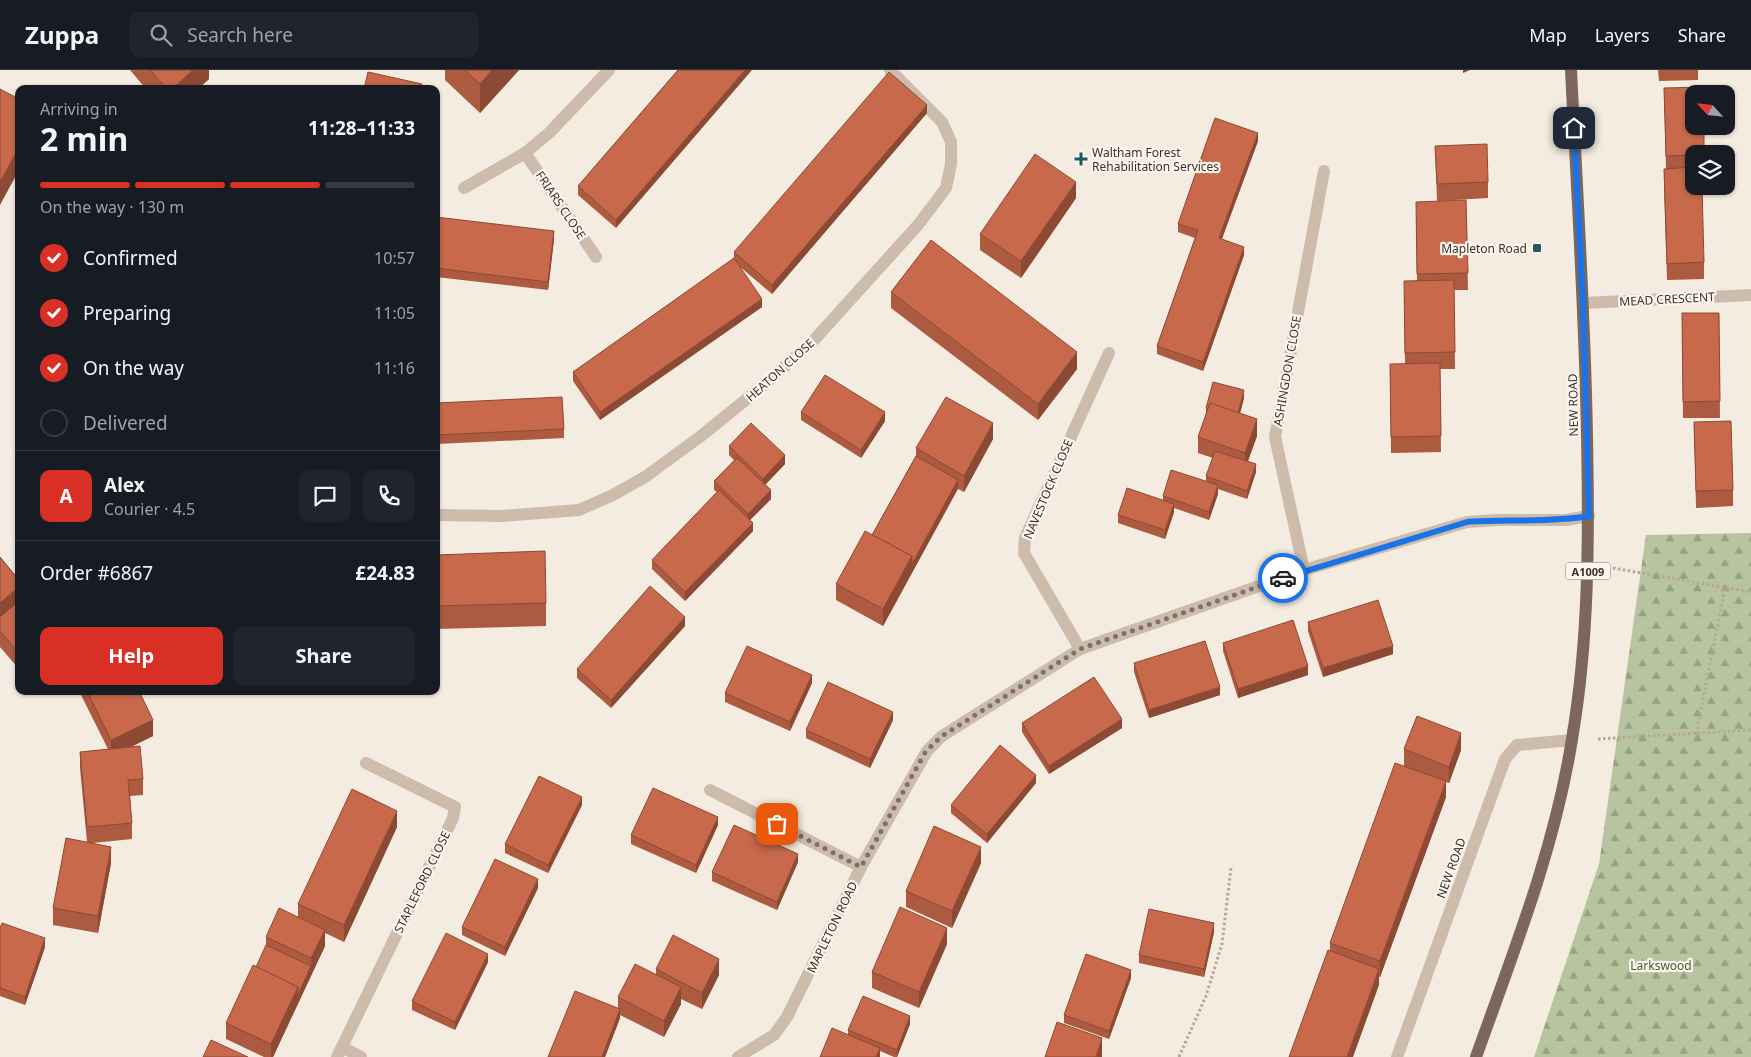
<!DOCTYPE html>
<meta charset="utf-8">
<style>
body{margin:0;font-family:"Noto Sans",sans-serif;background:#20242c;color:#f1f3f6;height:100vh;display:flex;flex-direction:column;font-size:19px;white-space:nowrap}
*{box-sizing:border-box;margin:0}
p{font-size:16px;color:#9ea1a6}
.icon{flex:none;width:28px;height:28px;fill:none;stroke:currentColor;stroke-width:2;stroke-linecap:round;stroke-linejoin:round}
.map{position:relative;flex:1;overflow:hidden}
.details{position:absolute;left:15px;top:15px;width:425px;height:610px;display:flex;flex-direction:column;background:#171b24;border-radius:10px;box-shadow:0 1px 4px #0004}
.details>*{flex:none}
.needle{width:32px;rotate:297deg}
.buttons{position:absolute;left:1685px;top:15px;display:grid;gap:10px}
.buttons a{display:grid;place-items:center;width:50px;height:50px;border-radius:10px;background:#171b24;box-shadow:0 1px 4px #0004;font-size:25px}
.pin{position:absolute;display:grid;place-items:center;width:42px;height:42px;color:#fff;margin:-21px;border-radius:10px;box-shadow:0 2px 8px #0006}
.courier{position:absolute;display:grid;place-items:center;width:50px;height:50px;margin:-25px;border:4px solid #1a73e8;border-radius:50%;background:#fff;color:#222;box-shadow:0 1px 6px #0007}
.summary em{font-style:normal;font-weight:700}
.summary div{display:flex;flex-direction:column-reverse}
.summary{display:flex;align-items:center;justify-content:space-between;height:85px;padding:0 25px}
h1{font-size:32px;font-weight:700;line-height:38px}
.bar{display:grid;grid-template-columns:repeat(4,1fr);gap:8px 5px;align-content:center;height:60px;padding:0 25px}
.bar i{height:6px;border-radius:4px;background:#363941}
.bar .selected{background:#d93025}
.bar p{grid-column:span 4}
.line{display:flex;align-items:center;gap:12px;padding:0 25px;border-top:1px solid #363941}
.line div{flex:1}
.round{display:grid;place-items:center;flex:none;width:52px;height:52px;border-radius:10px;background:#20242c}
ol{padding:0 25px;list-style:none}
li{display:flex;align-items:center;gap:15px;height:55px}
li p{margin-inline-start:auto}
li .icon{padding:5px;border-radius:50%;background:#d93025;color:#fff;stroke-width:4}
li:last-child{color:#9ea1a6}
li i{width:28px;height:28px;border:2px solid #363941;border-radius:50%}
.button{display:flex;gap:10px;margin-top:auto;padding:10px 25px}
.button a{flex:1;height:58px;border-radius:10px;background:#d93025;color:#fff;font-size:20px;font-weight:700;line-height:58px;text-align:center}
.button a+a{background:#20242c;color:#f1f3f6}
header{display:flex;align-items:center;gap:30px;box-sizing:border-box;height:70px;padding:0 25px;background:#171b24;border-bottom:1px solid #363941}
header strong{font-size:24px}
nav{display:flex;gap:28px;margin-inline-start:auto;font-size:18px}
.search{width:350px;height:45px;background:#20242c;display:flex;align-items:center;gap:12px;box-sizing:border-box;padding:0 18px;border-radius:10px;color:#9ea1a6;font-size:19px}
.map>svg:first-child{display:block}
.forest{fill:url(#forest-firs)}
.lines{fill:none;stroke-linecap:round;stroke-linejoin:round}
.path{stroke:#b9a596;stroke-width:3;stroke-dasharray:2.5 2.5;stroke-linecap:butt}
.minor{stroke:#cdbbac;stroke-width:12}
.major{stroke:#7d675c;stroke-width:12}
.wall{fill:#ac5a40}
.shaded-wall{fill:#8c4a34}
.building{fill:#c8694b;stroke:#8c4a34}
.done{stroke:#7c716b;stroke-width:5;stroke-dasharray:0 9}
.route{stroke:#1a73e8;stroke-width:6}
.poi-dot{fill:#1f5a5e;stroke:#fbf5ee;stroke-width:2}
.labels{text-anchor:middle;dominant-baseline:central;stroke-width:4.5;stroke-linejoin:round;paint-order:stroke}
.shield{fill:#fbf5ee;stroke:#756b66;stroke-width:1}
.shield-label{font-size:11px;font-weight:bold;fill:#3b302b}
.poi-label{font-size:12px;fill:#3b302b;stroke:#fbf5ee;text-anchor:start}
.street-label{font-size:12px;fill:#3b302b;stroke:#fbf5ee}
.park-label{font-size:12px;fill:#4a5a2e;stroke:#fbf5ee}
</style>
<header>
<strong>Zuppa</strong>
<div class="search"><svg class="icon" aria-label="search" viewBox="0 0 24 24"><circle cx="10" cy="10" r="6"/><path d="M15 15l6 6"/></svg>Search here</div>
<nav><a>Map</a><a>Layers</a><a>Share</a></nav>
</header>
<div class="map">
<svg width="1751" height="987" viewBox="0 0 1751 987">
<defs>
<pattern id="forest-firs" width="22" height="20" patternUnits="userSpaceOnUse" patternTransform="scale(1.25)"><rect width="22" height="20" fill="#b8c4a0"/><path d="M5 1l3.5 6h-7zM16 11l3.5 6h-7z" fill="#97a083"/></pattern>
</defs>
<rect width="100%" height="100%" fill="#f4ebe1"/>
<path class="forest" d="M 1751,463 L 1751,987 L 1534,987 L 1599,794 L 1646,465 Z"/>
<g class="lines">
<g class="path">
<path d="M 1613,498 L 1751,522"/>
<path d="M 1696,664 L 1725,518"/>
<path d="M 1598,669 L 1751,660"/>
<path d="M 1179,987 L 1206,926 L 1222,874 L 1231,798"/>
</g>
<g class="minor">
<path d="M 525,83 L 596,187"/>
<path d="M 464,118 L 525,83 L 549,63 L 609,0"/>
<path d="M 1583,233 L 1751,225"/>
<path d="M 436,445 L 502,446 L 579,440 L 613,425 L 645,407 L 701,366 L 764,315 L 814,270 L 918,155 L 946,118 L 951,94 L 951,72 L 942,52 L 890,0"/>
<path d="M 1304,500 L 1275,367 L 1324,101"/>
<path d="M 1080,579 L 1024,483 L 1025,468 L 1109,283"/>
<path d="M 710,720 L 861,797"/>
<path d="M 342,977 L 361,987"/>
<path d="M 337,987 L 453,748 L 455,737 L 366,693"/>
<path d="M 738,987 L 774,965 L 787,947 L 861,797 L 927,681 L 942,666 L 1080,579 L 1304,500 L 1467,452 L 1498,450 L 1566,450 L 1589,446"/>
<path d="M 1397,987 L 1505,689 L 1517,675 L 1572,670"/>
</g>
<path class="major" d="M 1476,987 C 1513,883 1555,778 1572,669 C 1589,570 1589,468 1587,367 C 1585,245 1577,122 1571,0"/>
</g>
<g class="wall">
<path d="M 130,0 L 209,0 L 209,9 L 198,19 L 146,19 Z"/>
<path d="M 445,0 L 519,0 L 480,43 L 445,10 Z"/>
<path d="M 678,0 L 616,158 L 578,125 L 578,116 Z"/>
<path d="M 1658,0 L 1698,0 L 1698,10 L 1659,11 Z"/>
<path d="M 1664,18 L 1694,84 L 1694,116 L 1704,192 L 1704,209 L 1667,210 L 1664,115 L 1664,99 L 1666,99 Z"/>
<path d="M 927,43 L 772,224 L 738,195 L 762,237 L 600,350 L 573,311 L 573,302 L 734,188 L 734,182 Z"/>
<path d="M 1258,71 L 1222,169 L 1244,185 L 1203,301 L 1157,284 L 1157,276 L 1195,168 L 1178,162 L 1178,154 Z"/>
<path d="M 1435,76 L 1488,112 L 1488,128 L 1437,131 Z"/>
<path d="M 1076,128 L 1021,208 L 980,180 L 980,164 Z"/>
<path d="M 1466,130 L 1468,220 L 1454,220 L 1455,299 L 1440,299 L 1441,382 L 1391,383 L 1390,294 L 1405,294 L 1404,227 L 1417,210 L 1416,148 Z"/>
<path d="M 436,147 L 554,169 L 548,220 L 436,207 Z"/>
<path d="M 891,222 L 1077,299 L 1038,350 L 891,238 Z"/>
<path d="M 1682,243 L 1719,243 L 1720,348 L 1683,348 Z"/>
<path d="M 1244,328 L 1240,343 L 1257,366 L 1248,391 L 1256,402 L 1247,429 L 1218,419 L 1218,424 L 1209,450 L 1174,438 L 1174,442 L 1165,469 L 1118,453 L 1118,445 L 1163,430 L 1163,426 L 1206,411 L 1206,406 L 1213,388 L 1198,383 L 1198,367 L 1206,344 L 1206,338 Z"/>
<path d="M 436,333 L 564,359 L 564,368 L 436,374 Z"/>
<path d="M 801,342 L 885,351 L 861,388 L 801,350 Z"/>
<path d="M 1694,352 L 1733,420 L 1733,436 L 1696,438 Z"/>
<path d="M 993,369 L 964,422 L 958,419 L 883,556 L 836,530 L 836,514 L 872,465 L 916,386 L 916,378 Z"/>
<path d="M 729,376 L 785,394 L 765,415 L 771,429 L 750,450 L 753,461 L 685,531 L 652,499 L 652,490 L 717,422 L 714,420 L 714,411 L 734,390 L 729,385 Z"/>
<path d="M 436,485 L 546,533 L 546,556 L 436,559 Z"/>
<path d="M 0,487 L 19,510 L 19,599 L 0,577 Z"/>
<path d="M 1308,552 L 1393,584 L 1323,607 L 1308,561 Z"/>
<path d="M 685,556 L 611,638 L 577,608 L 577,599 Z"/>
<path d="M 1223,573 L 1308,605 L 1238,628 L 1223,581 Z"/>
<path d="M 1134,593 L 1220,625 L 1149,648 L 1134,602 Z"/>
<path d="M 812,613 L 790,661 L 725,632 L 725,623 Z"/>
<path d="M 79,621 L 139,621 L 153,666 L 130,677 L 143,709 L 143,725 L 130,726 L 132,753 L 132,769 L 93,773 L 111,793 L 98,863 L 53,855 L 53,838 L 87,772 L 80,698 L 80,682 L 108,679 Z"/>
<path d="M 893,650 L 870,698 L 806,668 L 806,660 Z"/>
<path d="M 1022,653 L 1122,658 L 1049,704 L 1022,662 Z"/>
<path d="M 1404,679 L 1461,680 L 1449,713 L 1446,712 L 1446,727 L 1380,907 L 1379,907 L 1379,915 L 1330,881 L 1330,873 L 1404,696 Z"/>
<path d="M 1036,713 L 987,773 L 951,743 L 951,735 Z"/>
<path d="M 582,735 L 548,803 L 505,783 L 505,774 Z"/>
<path d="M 718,755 L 696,803 L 631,774 L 631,765 Z"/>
<path d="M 397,757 L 344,872 L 325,863 L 325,876 L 273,987 L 264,987 L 226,969 L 226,953 L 256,897 L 266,875 L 266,867 L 298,847 L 298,834 Z"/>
<path d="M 798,792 L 777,840 L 712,811 L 712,802 Z"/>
<path d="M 981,793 L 952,858 L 906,837 L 906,821 Z"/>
<path d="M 538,818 L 505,886 L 462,865 L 462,857 Z"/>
<path d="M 0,858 L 45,877 L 25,935 L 0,926 Z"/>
<path d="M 1214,862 L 1204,907 L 1139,893 L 1139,885 Z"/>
<path d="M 947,874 L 919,938 L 872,918 L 872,902 Z"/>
<path d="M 488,892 L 455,960 L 412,940 L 412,931 Z"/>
<path d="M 656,899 L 719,905 L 702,939 L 681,929 L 681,934 L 664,967 L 620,945 L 620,948 L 605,987 L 548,987 L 618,938 L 618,927 L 656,905 Z"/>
<path d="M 1131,908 L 1109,969 L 1064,953 L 1064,945 Z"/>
<path d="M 910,954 L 897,987 L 894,987 L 880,981 L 880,987 L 820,987 L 848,965 L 848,960 Z"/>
</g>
<g class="shaded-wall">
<path d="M 193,0 L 209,0 L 209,9 L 198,19 L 172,19 Z"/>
<path d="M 492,0 L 519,0 L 480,43 L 480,14 Z"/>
<path d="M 745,0 L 752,0 L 616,158 L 616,150 Z"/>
<path d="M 1463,0 L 1470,0 L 1463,3 Z"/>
<path d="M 927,35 L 927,43 L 772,224 L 772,215 Z"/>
<path d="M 1258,63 L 1258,71 L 1219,176 L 1219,168 Z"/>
<path d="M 19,77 L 19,100 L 0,135 L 0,112 Z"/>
<path d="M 1076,112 L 1076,128 L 1021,208 L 1021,191 Z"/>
<path d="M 554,161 L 554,169 L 548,220 L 548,212 Z"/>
<path d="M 1244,177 L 1244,185 L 1203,301 L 1203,292 Z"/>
<path d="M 762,229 L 762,237 L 600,350 L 600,342 Z"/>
<path d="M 1077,282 L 1077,299 L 1038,350 L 1038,334 Z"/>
<path d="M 1244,320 L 1244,328 L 1237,355 L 1237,347 Z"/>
<path d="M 885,342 L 885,351 L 861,388 L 861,380 Z"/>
<path d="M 1257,349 L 1257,366 L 1245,399 L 1245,383 Z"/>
<path d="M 993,353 L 993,369 L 964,422 L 964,406 Z"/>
<path d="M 785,385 L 785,394 L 763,417 L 763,409 Z"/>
<path d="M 1256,394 L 1256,402 L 1247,429 L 1247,421 Z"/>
<path d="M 958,410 L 958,418 L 883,556 L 883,539 L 912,486 Z"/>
<path d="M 1218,415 L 1218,424 L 1209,450 L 1209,442 Z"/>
<path d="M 771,420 L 771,429 L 748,452 L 748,444 Z"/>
<path d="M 1174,434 L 1174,442 L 1165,469 L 1165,460 Z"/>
<path d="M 753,453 L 753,461 L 685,531 L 685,522 Z"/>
<path d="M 19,517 L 19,533 L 0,549 L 0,533 Z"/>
<path d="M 685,547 L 685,556 L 611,638 L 611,630 Z"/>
<path d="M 1393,576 L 1393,584 L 1323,607 L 1323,598 Z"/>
<path d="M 1308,596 L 1308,605 L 1238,628 L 1238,619 Z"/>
<path d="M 812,605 L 812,613 L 790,661 L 790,652 Z"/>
<path d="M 1220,617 L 1220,625 L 1149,648 L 1149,640 Z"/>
<path d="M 893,642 L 893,650 L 870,698 L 870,689 Z"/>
<path d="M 1122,649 L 1122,658 L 1049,704 L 1049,696 Z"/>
<path d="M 153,650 L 153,666 L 111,687 L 111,670 Z"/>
<path d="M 1461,663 L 1461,680 L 1449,713 L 1449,697 Z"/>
<path d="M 1036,705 L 1036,713 L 987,773 L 987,764 Z"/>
<path d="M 1446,711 L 1446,727 L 1380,907 L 1380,891 Z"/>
<path d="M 582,727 L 582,735 L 548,803 L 548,795 Z"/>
<path d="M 397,741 L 397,757 L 344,872 L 344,855 Z"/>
<path d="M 718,747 L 718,755 L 696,803 L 696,795 Z"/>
<path d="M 111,777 L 111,793 L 98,863 L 98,846 Z"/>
<path d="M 981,777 L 981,793 L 952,858 L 952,841 Z"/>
<path d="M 798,784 L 798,792 L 777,840 L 777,832 Z"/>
<path d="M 538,809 L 538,818 L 505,886 L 505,877 Z"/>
<path d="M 1214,853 L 1214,862 L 1204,907 L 1204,899 Z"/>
<path d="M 947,858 L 947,874 L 919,938 L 919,922 Z"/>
<path d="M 325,860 L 325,876 L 273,987 L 271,987 L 271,974 L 298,917 L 311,896 L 311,888 Z"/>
<path d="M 45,868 L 45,877 L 25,935 L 25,927 Z"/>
<path d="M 488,884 L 488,892 L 455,960 L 455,952 Z"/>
<path d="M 719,889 L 719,905 L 702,939 L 702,923 Z"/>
<path d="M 1379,899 L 1379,915 L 1353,987 L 1347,987 Z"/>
<path d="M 1131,900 L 1131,908 L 1109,969 L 1109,961 Z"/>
<path d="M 681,917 L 681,934 L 664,967 L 664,951 Z"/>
<path d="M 620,939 L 620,948 L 605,987 L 602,987 Z"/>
<path d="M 910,946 L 910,954 L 897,987 L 897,980 Z"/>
<path d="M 1102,968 L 1102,987 L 1096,987 Z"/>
<path d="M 880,978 L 880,987 L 876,987 Z"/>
</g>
<g class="building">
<path d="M 150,0 L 193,0 L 172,19 L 167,19 Z"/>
<path d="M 465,0 L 492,0 L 480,14 Z"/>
<path d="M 678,0 L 745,0 L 616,150 L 578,116 Z"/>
<path d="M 368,2 L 422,14 L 421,19 L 364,19 Z"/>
<path d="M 889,2 L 927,35 L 772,215 L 734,182 Z"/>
<path d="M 1703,17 L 1703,24 L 1694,24 L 1694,56 L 1704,56 L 1704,84 L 1694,84 L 1694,85 L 1666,86 L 1664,18 Z"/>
<path d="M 0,19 L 19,29 L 19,77 L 0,112 Z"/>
<path d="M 1215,48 L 1258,63 L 1219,168 L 1244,177 L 1203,292 L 1157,276 L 1198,160 L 1178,154 Z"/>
<path d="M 1487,74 L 1488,112 L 1437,114 L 1435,76 Z"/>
<path d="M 1035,84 L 1076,112 L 1021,191 L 980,164 Z"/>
<path d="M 1694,97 L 1694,116 L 1702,116 L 1704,192 L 1667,194 L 1664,99 Z"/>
<path d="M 1466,130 L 1468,203 L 1417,204 L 1416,132 Z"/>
<path d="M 436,147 L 554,161 L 548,212 L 436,198 Z"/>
<path d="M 931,170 L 1077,282 L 1038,334 L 891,222 Z"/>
<path d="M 734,188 L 762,229 L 600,342 L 573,302 Z"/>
<path d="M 1454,210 L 1455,282 L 1405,283 L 1404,211 Z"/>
<path d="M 1682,243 L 1719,243 L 1720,331 L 1683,332 Z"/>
<path d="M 1440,293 L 1441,366 L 1391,367 L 1390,294 Z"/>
<path d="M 825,305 L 885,342 L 861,380 L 801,342 Z"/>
<path d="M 1213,312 L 1244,320 L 1238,343 L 1210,333 L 1208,339 L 1206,338 Z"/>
<path d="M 562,327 L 564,359 L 436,365 L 436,333 Z"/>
<path d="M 946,327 L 993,353 L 964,406 L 916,378 Z"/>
<path d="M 1210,333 L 1257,349 L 1245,383 L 1198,367 Z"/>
<path d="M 1731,351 L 1733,420 L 1696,421 L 1694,352 Z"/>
<path d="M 751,353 L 785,385 L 763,409 L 729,376 Z"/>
<path d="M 1215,381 L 1256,394 L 1247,421 L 1206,406 Z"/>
<path d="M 916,386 L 958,410 L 912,494 L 912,486 L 872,465 Z"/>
<path d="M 737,388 L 771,420 L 748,444 L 714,411 Z"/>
<path d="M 1171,400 L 1218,415 L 1209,442 L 1163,426 Z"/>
<path d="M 1127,418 L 1174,434 L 1165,460 L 1118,445 Z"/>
<path d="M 719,420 L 753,453 L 685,522 L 652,490 Z"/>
<path d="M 865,461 L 912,486 L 883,539 L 836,514 Z"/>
<path d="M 545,481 L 546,533 L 436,536 L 436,485 Z"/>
<path d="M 0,487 L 19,510 L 19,517 L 0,533 Z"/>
<path d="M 650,516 L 685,547 L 611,630 L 577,599 Z"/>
<path d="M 1378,530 L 1393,576 L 1323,598 L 1308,552 Z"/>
<path d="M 19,531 L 19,583 L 0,561 L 0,547 Z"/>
<path d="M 1293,550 L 1308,596 L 1238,619 L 1223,573 Z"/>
<path d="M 1205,571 L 1220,617 L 1149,640 L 1134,593 Z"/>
<path d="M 747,576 L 812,605 L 790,652 L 725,623 Z"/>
<path d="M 1094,607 L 1122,649 L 1049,696 L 1022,653 Z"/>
<path d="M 828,612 L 893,642 L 870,689 L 806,660 Z"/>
<path d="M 87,621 L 139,621 L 153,650 L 111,670 Z"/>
<path d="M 1417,646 L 1461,663 L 1449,697 L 1404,679 Z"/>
<path d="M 1000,675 L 1036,705 L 987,764 L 951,735 Z"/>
<path d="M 140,676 L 143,709 L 128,710 L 132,753 L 87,757 L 80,682 Z"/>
<path d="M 1395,693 L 1446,711 L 1380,891 L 1330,873 Z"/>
<path d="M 539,706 L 582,727 L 548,795 L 505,774 Z"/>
<path d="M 653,718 L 718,747 L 696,795 L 631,765 Z"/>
<path d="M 352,719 L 397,741 L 344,855 L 298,834 Z"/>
<path d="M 734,755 L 798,784 L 777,832 L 712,802 Z"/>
<path d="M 934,756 L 981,777 L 952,841 L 906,821 Z"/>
<path d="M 66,768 L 111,777 L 98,846 L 53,838 Z"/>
<path d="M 495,789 L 538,809 L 505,877 L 462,857 Z"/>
<path d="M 900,837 L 947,858 L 919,922 L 872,902 Z"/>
<path d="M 279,838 L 325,860 L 311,888 L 266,867 Z"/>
<path d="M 1149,839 L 1214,853 L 1204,899 L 1139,885 Z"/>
<path d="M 2,853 L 45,868 L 25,927 L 0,918 L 0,858 Z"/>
<path d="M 446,863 L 488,884 L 455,952 L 412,931 Z"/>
<path d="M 673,865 L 719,889 L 702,923 L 656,899 Z"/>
<path d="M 266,875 L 311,896 L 298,925 L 298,917 L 256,897 Z"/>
<path d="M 1328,880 L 1379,899 L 1347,987 L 1289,987 Z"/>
<path d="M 1086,884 L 1131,900 L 1109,961 L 1064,945 Z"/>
<path d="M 635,894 L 681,917 L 664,951 L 618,927 Z"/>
<path d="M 253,895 L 298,917 L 271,974 L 226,953 Z"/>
<path d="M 575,921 L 620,939 L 602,987 L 548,987 Z"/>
<path d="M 863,926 L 910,946 L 897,980 L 848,960 Z"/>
<path d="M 1057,952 L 1102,968 L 1096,987 L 1045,987 Z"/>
<path d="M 832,958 L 880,978 L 876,987 L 820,987 Z"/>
<path d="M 211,970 L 248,987 L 203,987 Z"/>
</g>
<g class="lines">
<path class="done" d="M 777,754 L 861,797 L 926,681 L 942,666 L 1080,579 L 1283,508"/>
<path class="route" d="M 1283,508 L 1467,452 C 1508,449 1548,453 1589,446 L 1583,233 L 1574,58"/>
</g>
<g class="poi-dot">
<path d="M1078.5 81.5h5v5h5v5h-5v5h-5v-5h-5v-5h5z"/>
<rect x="1532" y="173" width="10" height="10" rx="2.5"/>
</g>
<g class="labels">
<rect class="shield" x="1565.5" y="492.5" width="45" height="17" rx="4"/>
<g class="shield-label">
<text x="1588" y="501">A1009</text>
</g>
<g class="poi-label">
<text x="1092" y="82">Waltham Forest<tspan x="1092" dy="14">Rehabilitation Services</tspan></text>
<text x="1527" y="178" text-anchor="end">Mapleton Road</text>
</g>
<g class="street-label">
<text transform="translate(561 135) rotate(56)">FRIARS CLOSE</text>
<text transform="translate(1667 229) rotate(-3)">MEAD CRESCENT</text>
<text transform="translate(780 300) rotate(-42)">HEATON CLOSE</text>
<text transform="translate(1287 301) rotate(-80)">ASHINGDON CLOSE</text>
<text transform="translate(1573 335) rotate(-91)">NEW ROAD</text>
<text transform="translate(1048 419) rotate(-67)">NAVESTOCK CLOSE</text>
<text transform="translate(1451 798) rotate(-70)">NEW ROAD</text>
<text transform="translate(422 812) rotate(-64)">STAPLEFORD CLOSE</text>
<text transform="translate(832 857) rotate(-64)">MAPLETON ROAD</text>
</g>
<g class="park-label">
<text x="1661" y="895">Larkswood</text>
</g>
</g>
</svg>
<div class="buttons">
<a><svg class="needle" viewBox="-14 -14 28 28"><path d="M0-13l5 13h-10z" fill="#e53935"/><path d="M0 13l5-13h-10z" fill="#9ea1a6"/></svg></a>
<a><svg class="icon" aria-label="layers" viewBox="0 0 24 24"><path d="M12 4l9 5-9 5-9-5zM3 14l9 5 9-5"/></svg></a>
</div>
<div class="pin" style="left:777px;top:754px;background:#ea580c"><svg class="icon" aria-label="bag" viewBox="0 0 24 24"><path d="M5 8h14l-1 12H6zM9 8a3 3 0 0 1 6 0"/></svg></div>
<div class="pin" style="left:1574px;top:58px;background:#1f2937"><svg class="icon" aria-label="home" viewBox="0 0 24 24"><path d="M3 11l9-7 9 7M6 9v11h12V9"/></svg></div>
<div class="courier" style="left:1283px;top:508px"><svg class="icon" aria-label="car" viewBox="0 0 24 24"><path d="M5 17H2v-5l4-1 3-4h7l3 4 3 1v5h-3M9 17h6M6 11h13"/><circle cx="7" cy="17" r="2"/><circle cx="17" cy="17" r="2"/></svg></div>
<section class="details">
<div class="summary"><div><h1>2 min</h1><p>Arriving in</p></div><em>11:28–11:33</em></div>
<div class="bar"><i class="selected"></i><i class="selected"></i><i class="selected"></i><i></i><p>On the way · 130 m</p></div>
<ol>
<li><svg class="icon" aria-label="check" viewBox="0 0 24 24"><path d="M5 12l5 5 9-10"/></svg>Confirmed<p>10:57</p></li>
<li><svg class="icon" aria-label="check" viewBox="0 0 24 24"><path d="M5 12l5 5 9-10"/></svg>Preparing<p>11:05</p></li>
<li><svg class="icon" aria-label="check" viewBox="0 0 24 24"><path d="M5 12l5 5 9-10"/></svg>On the way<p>11:16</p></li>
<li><i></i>Delivered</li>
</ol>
<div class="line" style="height:90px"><b class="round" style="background:#d93025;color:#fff">A</b><div><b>Alex</b><p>Courier · 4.5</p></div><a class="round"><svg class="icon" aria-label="chat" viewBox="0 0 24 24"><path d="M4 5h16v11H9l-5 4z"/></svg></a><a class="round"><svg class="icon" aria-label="phone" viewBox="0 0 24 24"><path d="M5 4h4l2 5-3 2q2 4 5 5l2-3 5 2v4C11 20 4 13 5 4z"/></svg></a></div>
<div class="line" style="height:65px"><div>Order #6867</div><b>£24.83</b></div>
<div class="button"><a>Help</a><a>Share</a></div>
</section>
</div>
